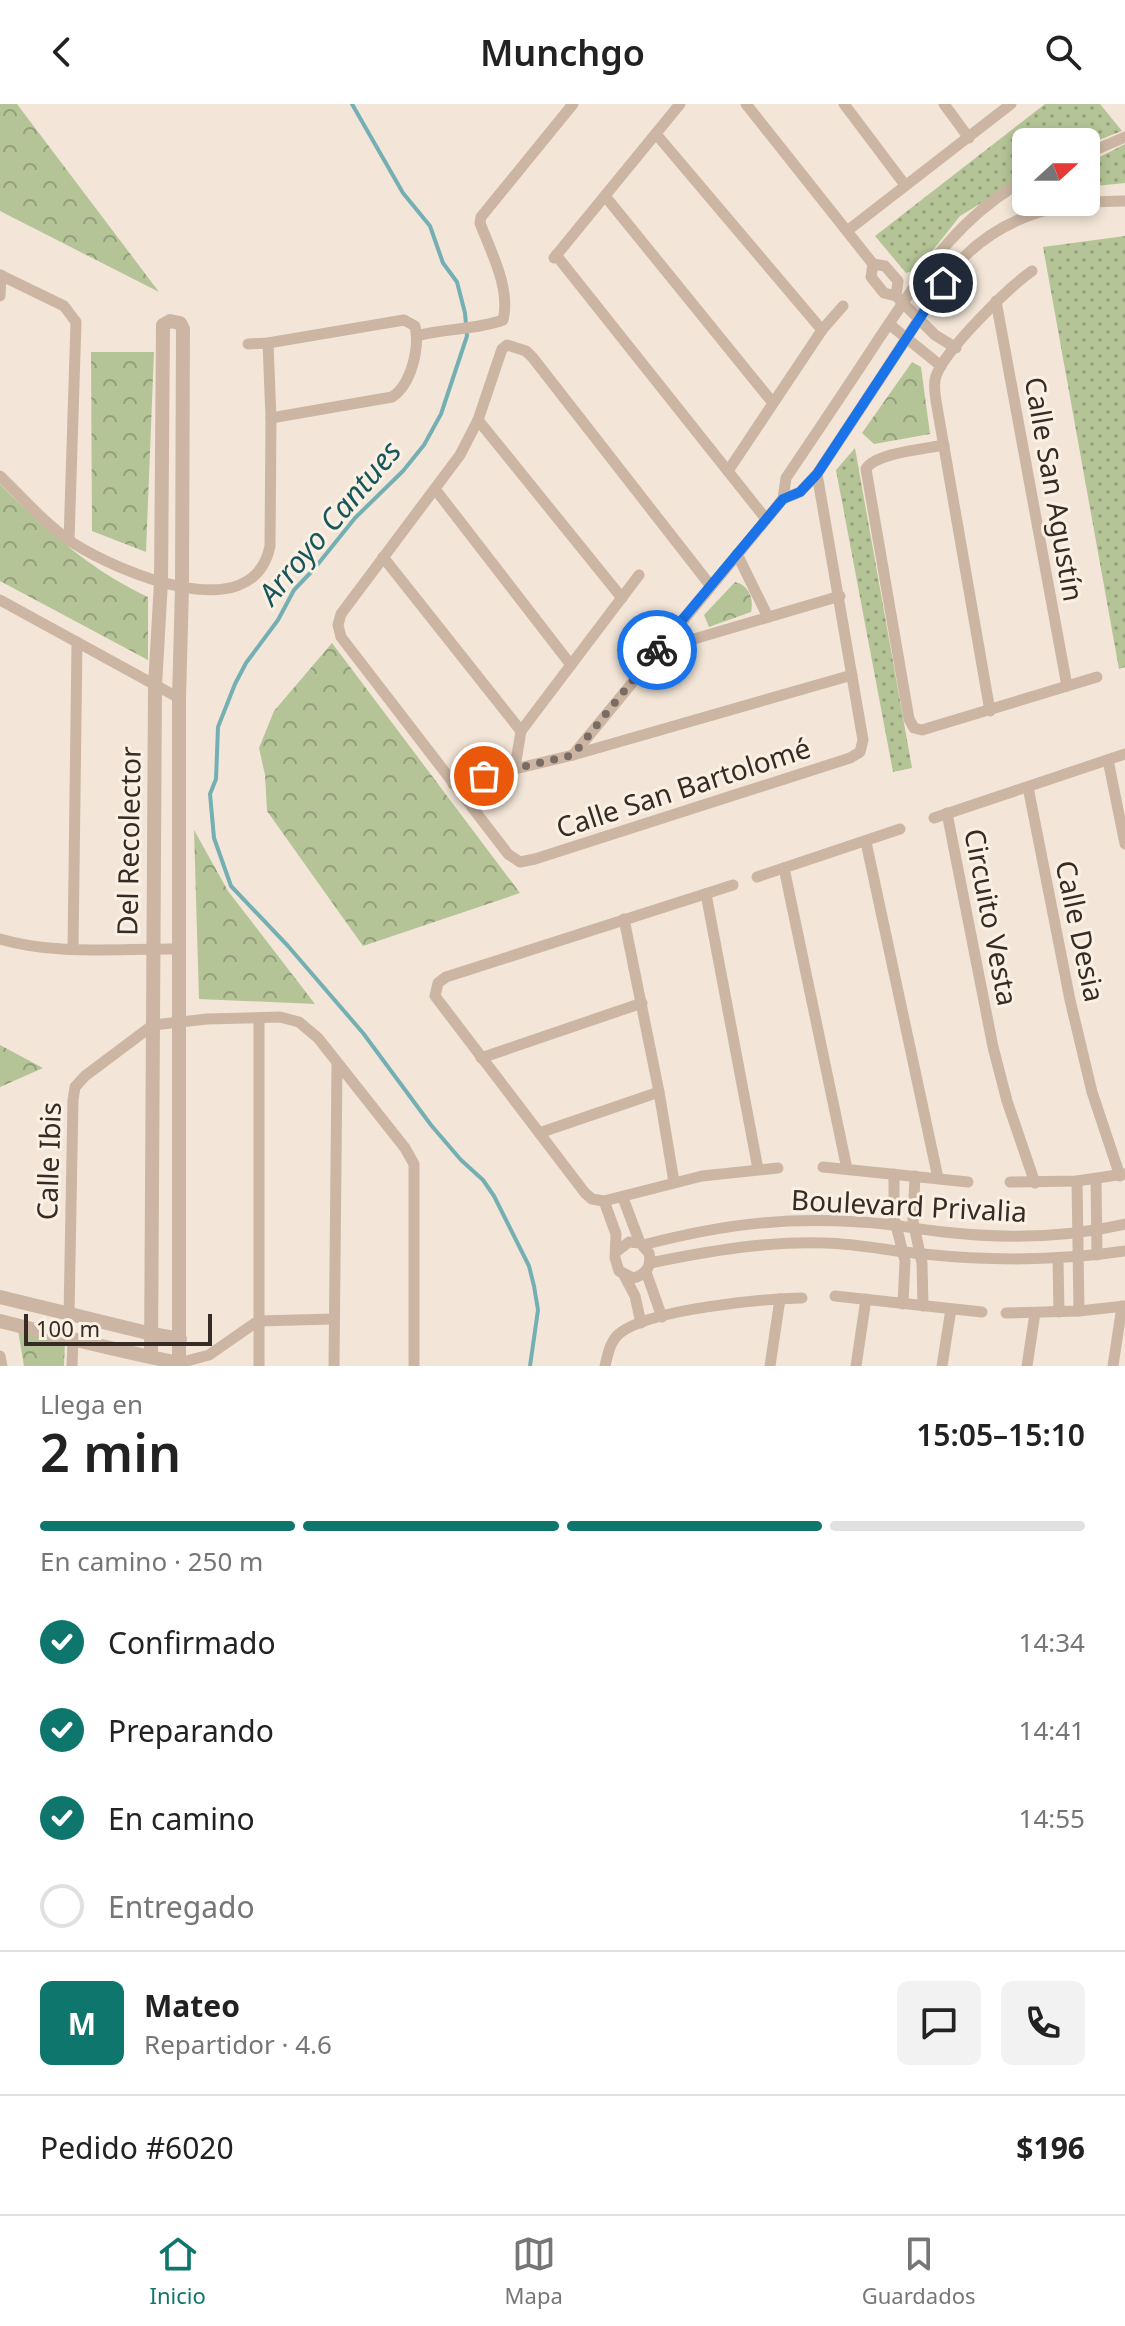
<!DOCTYPE html>
<html lang="es">
<meta charset="utf-8">
<style>
body{margin:0;font-family:"Noto Sans",sans-serif;background:#f2f2f2;color:#222;height:100vh;display:flex;flex-direction:column;font-size:30px;white-space:nowrap}
*{box-sizing:border-box;margin:0}
p{font-size:26px;color:#767676}
.icon{flex:none;width:44px;height:44px;fill:none;stroke:currentColor;stroke-width:2;stroke-linecap:round;stroke-linejoin:round}
.map{position:relative;height:1262px;overflow:hidden}
.panel{display:flex;flex-direction:column;background:#fff;flex:1}
.panel>*{flex:none}
.needle{width:52px;rotate:69deg}
.buttons{position:absolute;left:1012px;top:24px;display:grid;gap:16px}
.buttons a{display:grid;place-items:center;width:88px;height:88px;border-radius:12px;background:#fff;box-shadow:0 4px 12px #0003;font-size:40px}
.scale{position:absolute;left:24px;bottom:20px;width:188px;box-sizing:border-box;padding-left:8px;border:4px solid #362b25;border-top:0;font-size:22px;line-height:28px;white-space:nowrap;color:#362b25;-webkit-text-stroke:6px #fbf0e4;paint-order:stroke}
.pin{position:absolute;display:grid;place-items:center;width:68px;height:68px;color:#fff;margin:-34px;border:4px solid #fff;border-radius:50%;box-shadow:0 2px 8px #0007}
.courier{position:absolute;display:grid;place-items:center;width:80px;height:80px;margin:-40px;border:6px solid #1a73e8;border-radius:50%;background:#fff;color:#222;box-shadow:0 2px 10px #0007}
.summary em{font-style:normal;font-weight:600}
.summary div{display:flex;flex-direction:column-reverse}
.summary{display:flex;align-items:center;justify-content:space-between;height:136px;padding:0 40px}
h1{font-size:52px;font-weight:600;line-height:60px}
.bar{display:grid;grid-template-columns:repeat(4,1fr);gap:12px 8px;align-content:center;height:96px;padding:0 40px}
.bar i{height:10px;border-radius:6px;background:#e0e0e0}
.bar .current{background:#0f766e}
.bar p{grid-column:span 4}
.line{display:flex;align-items:center;gap:20px;padding:0 40px;border-top:2px solid #e0e0e0}
.line div{flex:1}
.round{display:grid;place-items:center;flex:none;width:84px;height:84px;border-radius:12px;background:#f2f2f2}
ol{padding:0 40px;list-style:none}
li{display:flex;align-items:center;gap:24px;height:88px}
li p{margin-inline-start:auto}
li .icon{padding:8px;border-radius:50%;background:#0f766e;color:#fff;stroke-width:4}
li:last-child{color:#767676}
li i{width:44px;height:44px;border:4px solid #e0e0e0;border-radius:50%}
header{display:flex;justify-content:space-between;align-items:center;height:104px;padding:0 40px;background:#fff;font-size:36px;font-weight:600}
.menu{display:flex;justify-content:space-around;align-items:center;height:112px;border-top:2px solid #e0e0e0;background:#fff;font-size:22px;color:#767676}
.menu a{display:grid;justify-items:center;gap:4px}
.menu .current{color:#0f766e}
.map>svg:first-child{display:block}
.grass{fill:url(#grass-dots)}
.park{fill:url(#park-crowns)}
.lines{fill:none;stroke-linecap:round;stroke-linejoin:round}
.stream{stroke:#74b0b3;stroke-width:4}
.minor{stroke:#ccb6a3;stroke-width:11}
.tertiary{stroke:#ccb6a3;stroke-width:14}
.done{stroke:#786c64;stroke-width:8;stroke-dasharray:0 14.4}
.route{stroke:#1a73e8;stroke-width:10}
.labels{text-anchor:middle;dominant-baseline:central;stroke-width:6;stroke-linejoin:round;paint-order:stroke}
.street-label{font-size:28px;fill:#362b25;stroke:#fbf0e4}
.water-label{font-size:30px;font-style:italic;fill:#17575b;stroke:#fbf0e4}
</style>
<header><svg class="icon" aria-label="back" viewBox="0 0 24 24"><path d="M15 5l-7 7 7 7"/></svg>Munchgo<svg class="icon" aria-label="search" viewBox="0 0 24 24"><circle cx="10" cy="10" r="6"/><path d="M15 15l6 6"/></svg></header>
<div class="map">
<svg width="1125" height="1262" viewBox="0 0 1125 1262">
<defs>
<pattern id="grass-dots" width="8" height="8" patternUnits="userSpaceOnUse" patternTransform="scale(2)"><rect width="8" height="8" fill="#b4c496"/><path d="M2 2h.1M6 6h.1" fill="none" stroke="#939f7a" stroke-width="1.8" stroke-linecap="round"/></pattern>
<pattern id="park-crowns" width="20" height="18" patternUnits="userSpaceOnUse" patternTransform="scale(2)"><rect width="20" height="18" fill="#b4c496"/><path d="M2 6a3 3 0 1 1 6 0M12 15a3 3 0 1 1 6 0" fill="none" stroke="#939f7a"/></pattern>
</defs>
<rect width="100%" height="100%" fill="#f3e6d8"/>
<g class="grass">
<path d="M 1045,0 L 1100,0 L 1122,27 L 1086,41 L 1086,38 L 1026,38 L 1026,72 L 960,112 L 918,165 L 906,169 L 875,132 Z"/>
<path d="M 1125,40 L 1125,79 L 1086,83 L 1086,60 Z"/>
<path d="M 1125,132 L 1125,563 L 1119,565 L 1043,143 Z"/>
<path d="M 855,344 L 912,664 L 893,668 L 836,366 Z"/>
</g>
<g class="park">
<path d="M 0,0 L 17,0 L 159,188 L 0,107 Z"/>
<path d="M 91,248 L 154,248 L 146,448 L 92,427 Z"/>
<path d="M 912,258 L 921,263 L 930,330 L 874,340 L 862,329 Z"/>
<path d="M 0,380 C 45,425 90,466 148,493 L 148,556 L 0,477 Z"/>
<path d="M 735,478 C 749,481 754,495 751,508 L 709,523 L 704,511 Z"/>
<path d="M 332,539 L 520,789 L 363,842 L 267,707 L 265,671 L 259,644 L 274,607 Z"/>
<path d="M 194,726 L 228,787 L 315,900 L 199,895 Z"/>
<path d="M 0,941 L 43,964 L 0,983 Z"/>
<path d="M 18,1226 L 65,1238 L 64,1262 L 24,1262 Z"/>
</g>
<g class="lines">
<path class="stream" d="M 352,0 L 403,89 L 430,122 L 443,159 L 457,178 L 465,209 L 467,232 L 441,310 L 424,341 L 403,367 L 355,414 L 314,465 L 294,486 L 278,516 L 246,559 L 235,580 L 218,623 L 216,675 L 210,690 L 214,734 L 231,782 L 288,842 L 363,929 L 431,1021 L 461,1056 L 483,1076 L 494,1092 L 529,1162 L 534,1182 L 538,1206 L 530,1262"/>
<g class="minor">
<path d="M 746,0 L 873,160 L 871,173 L 884,189 L 896,192 L 935,231 L 956,244"/>
<path d="M 844,0 L 905,81"/>
<path d="M 944,0 L 969,34"/>
<path d="M 656,30 L 822,226"/>
<path d="M 1086,50 L 1125,33"/>
<path d="M 605,92 L 773,299"/>
<path d="M 847,127 L 1011,0"/>
<path d="M 556,151 L 766,415"/>
<path d="M 554,154 L 680,0"/>
<path d="M 873,160 L 885,162 L 898,177 L 896,192"/>
<path d="M 0,171 L 64,202 L 76,218 L 69,437"/>
<path d="M 0,192 L 1,171"/>
<path d="M 996,197 L 1067,582"/>
<path d="M 889,220 L 941,262"/>
<path d="M 417,232 C 445,224 476,226 503,216 C 511,185 491,148 480,119 L 481,113 L 573,0"/>
<path d="M 248,240 L 268,239 L 404,216 L 415,222 C 420,244 411,281 392,293 L 271,314"/>
<path d="M 478,316 L 622,494"/>
<path d="M 944,341 C 925,345 875,349 866,365 L 909,615 L 914,624 L 922,626 L 1097,573"/>
<path d="M 728,367 L 822,226 L 843,202"/>
<path d="M 0,372 C 23,394 46,421 73,439 C 117,467 253,527 270,442 L 271,314 L 268,239"/>
<path d="M 435,385 L 571,561"/>
<path d="M 783,395 L 786,374 C 817,328 848,282 878,236 C 922,171 955,115 1026,75"/>
<path d="M 737,450 L 768,513"/>
<path d="M 383,453 L 521,627"/>
<path d="M 710,481 L 533,254 L 526,247 L 507,241 L 502,245 L 478,316 L 460,351 L 341,510 L 338,521 L 341,533 L 508,750 L 520,758 L 535,755 L 850,654 L 860,648 L 863,636 L 817,370"/>
<path d="M 0,496 L 179,594"/>
<path d="M 660,545 L 840,492"/>
<path d="M 990,607 L 936,297 C 935,288 933,280 936,272 C 945,246 1009,183 1032,167"/>
<path d="M 573,651 L 783,395 L 800,388 L 817,370 C 846,326 875,283 904,238 C 923,210 939,178 963,154 C 1007,109 1065,97 1125,97"/>
<path d="M 1108,656 L 1125,740"/>
<path d="M 515,663 L 521,627 L 639,471"/>
<path d="M 453,680 L 573,651 L 852,571"/>
<path d="M 1028,683 L 1070,896 L 1092,988 L 1120,1072"/>
<path d="M 947,709 L 993,943 L 1007,997 L 1035,1079"/>
<path d="M 934,714 L 1125,650"/>
<path d="M 866,738 L 938,1074"/>
<path d="M 784,764 L 847,1065"/>
<path d="M 757,773 L 900,725"/>
<path d="M 733,781 L 446,873 L 438,879 L 435,892 L 585,1089 L 592,1095 L 604,1097 L 702,1072 L 778,1064"/>
<path d="M 706,790 L 758,1065"/>
<path d="M 624,815 L 659,988 L 674,1078"/>
<path d="M 0,835 C 57,852 120,844 178,845"/>
<path d="M 73,845 L 77,538"/>
<path d="M 259,914 L 259,1262"/>
<path d="M 481,954 L 642,899"/>
<path d="M 539,1029 L 659,988"/>
<path d="M 823,1063 L 968,1078"/>
<path d="M 894,1070 L 894,1113 L 905,1157 L 903,1200"/>
<path d="M 915,1072 L 913,1117 L 922,1159 L 923,1202"/>
<path d="M 1096,1075 L 1097,1151"/>
<path d="M 1077,1077 L 1079,1207"/>
<path d="M 1010,1078 L 1077,1077 L 1124,1070"/>
<path d="M 623,1094 L 640,1139"/>
<path d="M 604,1097 L 616,1130 L 615,1154 L 619,1167 L 633,1174 C 646,1171 652,1162 649,1149 L 640,1139 L 629,1138 L 616,1148"/>
<path d="M 643,1141 C 720,1121 780,1113 859,1118 C 888,1119 916,1125 944,1128 C 1005,1135 1065,1134 1125,1120"/>
<path d="M 1058,1155 L 1059,1208"/>
<path d="M 650,1159 C 709,1147 766,1137 826,1139 C 859,1140 891,1147 923,1150 C 991,1157 1058,1157 1125,1147"/>
<path d="M 646,1168 L 662,1213"/>
<path d="M 624,1171 L 635,1192 L 641,1219"/>
<path d="M 835,1192 L 982,1208"/>
<path d="M 1006,1209 L 1079,1207 L 1125,1202"/>
<path d="M 69,1211 L 73,996 L 75,983 L 85,972 L 153,921 L 207,915 L 280,913 L 299,918 L 318,934 L 405,1044 L 414,1060 L 414,1262"/>
<path d="M 0,1252 L 2,1262"/>
<path d="M 72,1262 L 73,1235"/>
<path d="M 179,1262 L 179,1259 L 209,1251 L 258,1217 L 333,1215"/>
<path d="M 334,1262 L 337,959"/>
<path d="M 605,1262 C 608,1250 610,1237 620,1229 C 651,1205 761,1195 802,1194"/>
<path d="M 770,1262 L 780,1195"/>
<path d="M 856,1262 L 866,1195"/>
<path d="M 942,1262 L 951,1205"/>
<path d="M 1027,1262 L 1035,1209"/>
<path d="M 1113,1262 L 1122,1202"/>
</g>
<g class="tertiary">
<path d="M 0,1193 L 152,1230 L 180,1235"/>
<path d="M 0,1217 C 59,1232 119,1247 179,1259 L 179,594 L 182,484 L 183,225 L 180,219 L 170,217 L 163,221 L 161,478 L 155,582 L 151,1253"/>
</g>
</g>
<g class="lines">
<path class="done" d="M 484,672 L 573,651 L 657,546"/>
<path class="route" d="M 657,546 L 783,395 L 800,388 L 817,370 L 943,179"/>
</g>
<g class="labels">
<g class="street-label">
<text transform="translate(1055 385) rotate(80)">Calle San Agustín</text>
<text transform="translate(683 683) rotate(-18)">Calle San Bartolomé</text>
<text transform="translate(128 737) rotate(-89)">Del Recolector</text>
<text transform="translate(992 813) rotate(79)">Circuito Vesta</text>
<text transform="translate(1081 827) rotate(78)">Calle Desia</text>
<text transform="translate(48 1057) rotate(-88)">Calle Ibis</text>
<text transform="translate(909 1101) rotate(3)">Boulevard Privalia</text>
</g>
<g class="water-label">
<text transform="translate(329 418) rotate(-50)">Arroyo Cantues</text>
</g>
</g>
</svg>
<div class="buttons">
<a><svg class="needle" viewBox="-14 -14 28 28"><path d="M0-13l5 13h-10z" fill="#e53935"/><path d="M0 13l5-13h-10z" fill="#767676"/></svg></a>
</div>
<div class="scale">100 m</div>
<div class="pin" style="left:484px;top:672px;background:#ea580c"><svg class="icon" aria-label="bag" viewBox="0 0 24 24"><path d="M5 8h14l-1 12H6zM9 8a3 3 0 0 1 6 0"/></svg></div>
<div class="pin" style="left:943px;top:179px;background:#1f2937"><svg class="icon" aria-label="home" viewBox="0 0 24 24"><path d="M3 11l9-7 9 7M6 9v11h12V9"/></svg></div>
<div class="courier" style="left:657px;top:546px"><svg class="icon" aria-label="bike" viewBox="0 0 24 24"><circle cx="6" cy="16" r="4"/><circle cx="18" cy="16" r="4"/><path d="M6 16l4-8h5l3 8M10 8l3 8H6M13 5h3"/></svg></div>
</div>
<section class="panel">
<div class="summary"><div><h1>2 min</h1><p>Llega en</p></div><em>15:05–15:10</em></div>
<div class="bar"><i class="current"></i><i class="current"></i><i class="current"></i><i></i><p>En camino · 250 m</p></div>
<ol>
<li><svg class="icon" aria-label="check" viewBox="0 0 24 24"><path d="M5 12l5 5 9-10"/></svg>Confirmado<p>14:34</p></li>
<li><svg class="icon" aria-label="check" viewBox="0 0 24 24"><path d="M5 12l5 5 9-10"/></svg>Preparando<p>14:41</p></li>
<li><svg class="icon" aria-label="check" viewBox="0 0 24 24"><path d="M5 12l5 5 9-10"/></svg>En camino<p>14:55</p></li>
<li><i></i>Entregado</li>
</ol>
<div class="line" style="height:144px"><b class="round" style="background:#0f766e;color:#fff">M</b><div><b>Mateo</b><p>Repartidor · 4.6</p></div><a class="round"><svg class="icon" aria-label="chat" viewBox="0 0 24 24"><path d="M4 5h16v11H9l-5 4z"/></svg></a><a class="round"><svg class="icon" aria-label="phone" viewBox="0 0 24 24"><path d="M5 4h4l2 5-3 2q2 4 5 5l2-3 5 2v4C11 20 4 13 5 4z"/></svg></a></div>
<div class="line" style="height:104px"><div>Pedido #6020</div><b>$196</b></div>
</section>
<nav class="menu">
<a class="current"><svg class="icon" aria-label="home" viewBox="0 0 24 24"><path d="M3 11l9-7 9 7M6 9v11h12V9"/></svg>Inicio</a>
<a><svg class="icon" aria-label="map" viewBox="0 0 24 24"><path d="M3 6l6-2 6 2 6-2v14l-6 2-6-2-6 2zM9 4v14M15 6v14"/></svg>Mapa</a>
<a><svg class="icon" aria-label="saved" viewBox="0 0 24 24"><path d="M7 4h10v16l-5-4-5 4z"/></svg>Guardados</a>
</nav>
